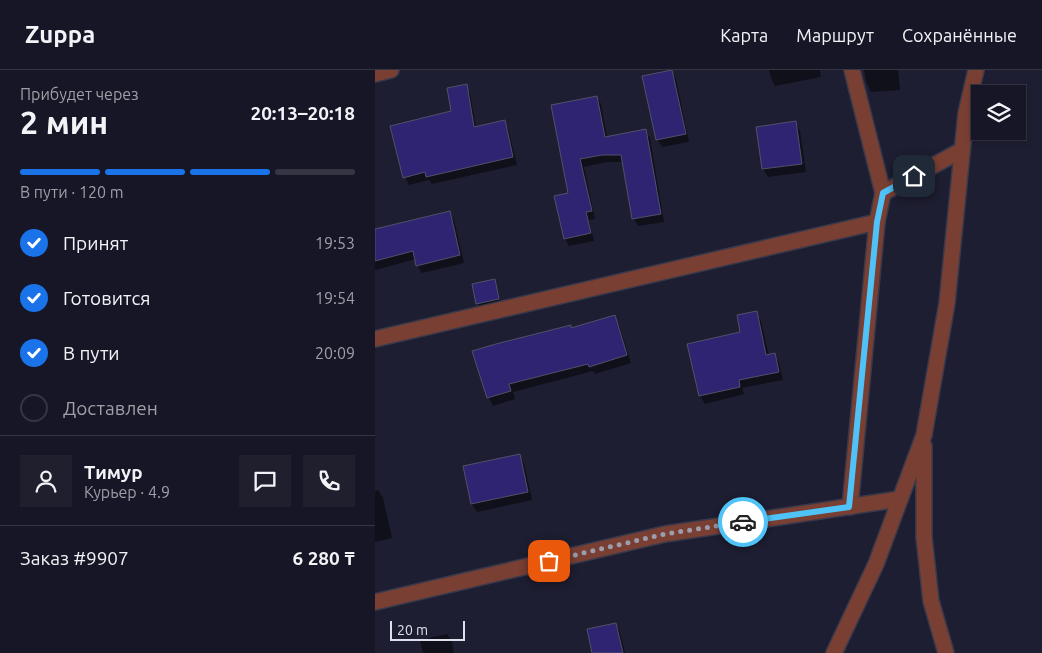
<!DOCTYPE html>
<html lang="ru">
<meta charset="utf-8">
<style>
body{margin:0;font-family:Ubuntu,sans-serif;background:#1f1f2e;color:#f1f3f6;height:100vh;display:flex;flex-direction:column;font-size:19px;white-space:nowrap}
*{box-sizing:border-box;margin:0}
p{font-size:16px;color:#9e9fa7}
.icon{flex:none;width:28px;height:28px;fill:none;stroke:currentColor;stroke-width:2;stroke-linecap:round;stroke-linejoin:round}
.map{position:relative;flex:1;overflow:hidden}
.sheet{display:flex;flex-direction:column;background:#161626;width:375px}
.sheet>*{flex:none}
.fabs{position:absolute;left:596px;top:15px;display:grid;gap:10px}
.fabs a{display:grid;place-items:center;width:55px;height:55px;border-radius:0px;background:#161626;box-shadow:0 2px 8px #0003,0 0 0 1px #353543;font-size:25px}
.scale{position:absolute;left:15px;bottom:12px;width:75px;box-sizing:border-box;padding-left:5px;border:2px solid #dfe0ed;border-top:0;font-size:14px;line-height:18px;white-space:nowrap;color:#dfe0ed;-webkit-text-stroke:4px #1e1e32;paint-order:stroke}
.pin{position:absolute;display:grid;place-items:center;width:42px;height:42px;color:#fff;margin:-21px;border-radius:10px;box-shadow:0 2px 8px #0006}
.courier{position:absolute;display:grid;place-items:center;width:50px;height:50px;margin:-25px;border:4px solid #4fc3f7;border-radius:50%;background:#fff;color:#222;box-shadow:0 1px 6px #0007}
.overview em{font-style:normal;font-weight:600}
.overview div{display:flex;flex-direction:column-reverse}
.overview{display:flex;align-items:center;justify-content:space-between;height:85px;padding:0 20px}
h1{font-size:32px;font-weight:600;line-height:38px}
.bar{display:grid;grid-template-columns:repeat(4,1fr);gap:8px 5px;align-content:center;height:60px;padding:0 20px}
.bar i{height:6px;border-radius:4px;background:#353543}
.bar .selected{background:#1a73e8}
.bar p{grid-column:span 4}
.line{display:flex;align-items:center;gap:12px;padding:0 20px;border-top:1px solid #353543}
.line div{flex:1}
.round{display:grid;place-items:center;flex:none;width:52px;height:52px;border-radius:0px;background:#1f1f2e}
ol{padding:0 20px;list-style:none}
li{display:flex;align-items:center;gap:15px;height:55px}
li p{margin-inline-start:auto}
li .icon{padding:5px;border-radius:50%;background:#1a73e8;color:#fff;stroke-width:4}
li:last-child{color:#9e9fa7}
li i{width:28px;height:28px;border:2px solid #353543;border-radius:50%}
header{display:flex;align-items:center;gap:30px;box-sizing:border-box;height:70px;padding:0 25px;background:#161626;border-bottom:1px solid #353543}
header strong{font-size:24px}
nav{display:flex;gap:28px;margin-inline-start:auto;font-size:18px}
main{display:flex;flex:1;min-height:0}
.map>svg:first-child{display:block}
.shadow{fill:#0007}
.building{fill:#2f2472;stroke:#505168}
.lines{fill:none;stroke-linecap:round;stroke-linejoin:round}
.street-casing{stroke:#39394c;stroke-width:18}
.street{stroke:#7a3f33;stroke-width:15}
.done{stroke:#9b9cac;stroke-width:5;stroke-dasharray:0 9}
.route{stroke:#4fc3f7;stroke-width:6}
</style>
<header>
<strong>Zuppa</strong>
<nav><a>Карта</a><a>Маршрут</a><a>Сохранённые</a></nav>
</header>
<main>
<section class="sheet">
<div class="overview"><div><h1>2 мин</h1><p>Прибудет через</p></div><em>20:13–20:18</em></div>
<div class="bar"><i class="selected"></i><i class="selected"></i><i class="selected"></i><i></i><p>В пути · 120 m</p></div>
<ol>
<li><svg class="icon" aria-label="check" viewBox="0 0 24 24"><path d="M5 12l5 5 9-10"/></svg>Принят<p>19:53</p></li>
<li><svg class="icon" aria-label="check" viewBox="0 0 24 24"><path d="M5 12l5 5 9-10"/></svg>Готовится<p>19:54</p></li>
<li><svg class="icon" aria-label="check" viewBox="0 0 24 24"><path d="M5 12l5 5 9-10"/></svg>В пути<p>20:09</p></li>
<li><i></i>Доставлен</li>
</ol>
<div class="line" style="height:90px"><a class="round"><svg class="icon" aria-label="person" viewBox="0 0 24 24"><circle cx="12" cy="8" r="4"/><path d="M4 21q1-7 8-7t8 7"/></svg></a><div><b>Тимур</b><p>Курьер · 4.9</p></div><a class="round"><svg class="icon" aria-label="chat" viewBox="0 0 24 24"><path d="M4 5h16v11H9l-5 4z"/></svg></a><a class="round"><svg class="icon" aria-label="phone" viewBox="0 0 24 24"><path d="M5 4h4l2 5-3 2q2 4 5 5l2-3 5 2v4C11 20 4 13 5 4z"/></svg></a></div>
<div class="line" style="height:65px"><div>Заказ #9907</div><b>6 280 ₸</b></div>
</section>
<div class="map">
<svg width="667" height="583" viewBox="0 0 667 583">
<rect width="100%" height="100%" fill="#1e1e32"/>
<g class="shadow">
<path d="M 394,0 L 445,0 L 446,7 L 400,16 L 396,8 Z"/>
<path d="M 489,0 L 523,0 L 525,20 L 496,22 L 492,14 Z"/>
<path d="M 297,1 L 301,9 L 314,72 L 287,77 L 282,69 Z"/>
<path d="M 91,16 L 95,23 L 101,57 L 129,51 L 133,58 L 142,95 L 57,114 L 54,110 L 34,115 L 30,107 L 77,42 Z"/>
<path d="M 222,27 L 226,34 L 232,67 L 270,61 L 275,68 L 289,152 L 263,156 L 259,149 L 249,92 L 232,92 L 209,97 L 220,149 L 214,150 L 219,171 L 194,176 L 190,169 L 194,124 Z"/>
<path d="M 421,53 L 425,61 L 431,102 L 393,107 L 388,99 Z"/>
<path d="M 74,142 L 79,150 L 89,193 L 47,203 L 42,195 L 41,189 L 0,200 L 0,159 L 0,160 Z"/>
<path d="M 119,211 L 121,214 L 125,232 L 105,237 L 102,233 Z"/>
<path d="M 381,243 L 386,251 L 394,286 L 400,285 L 404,293 L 408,310 L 367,318 L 369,324 L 330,334 L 325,326 Z"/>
<path d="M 240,247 L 244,255 L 256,293 L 220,304 L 218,301 L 138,322 L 140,329 L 118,336 L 114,328 L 99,282 L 197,259 Z"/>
<path d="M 144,385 L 149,393 L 157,430 L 102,442 L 97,434 L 89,397 Z"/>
<path d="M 3,420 L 8,428 L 17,468 L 0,472 L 0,421 Z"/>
<path d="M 241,554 L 245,562 L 250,583 L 219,583 Z"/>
<path d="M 72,564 L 77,572 L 79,583 L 48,583 L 45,570 Z"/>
</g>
<g class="building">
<path d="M 297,0 L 311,64 L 281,70 L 267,6 Z"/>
<path d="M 92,14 L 99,57 L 130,50 L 138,87 L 51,107 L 50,102 L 28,108 L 15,56 L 76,41 L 72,18 Z"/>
<path d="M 222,26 L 230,67 L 271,59 L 286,144 L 257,149 L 246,85 L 227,85 L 205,89 L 217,141 L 211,142 L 216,163 L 189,169 L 179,126 L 193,123 L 176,35 Z"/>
<path d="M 421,51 L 427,94 L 387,99 L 381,57 Z"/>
<path d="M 75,141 L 85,185 L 41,196 L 38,181 L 0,191 L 0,159 Z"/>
<path d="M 120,209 L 124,229 L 101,234 L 97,214 Z"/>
<path d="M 382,241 L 391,285 L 400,283 L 404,302 L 364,310 L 365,317 L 324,326 L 312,274 L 365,262 L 362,245 Z"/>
<path d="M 240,245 L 252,285 L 214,297 L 213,294 L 134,314 L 136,321 L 112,328 L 97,281 L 121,274 L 196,255 L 196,258 Z"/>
<path d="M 145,384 L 153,422 L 96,434 L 88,396 Z"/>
<path d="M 241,553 L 248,583 L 217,583 L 212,559 Z"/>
</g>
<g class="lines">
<defs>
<g id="street">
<path d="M 477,0 L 508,123"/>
<path d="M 0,4 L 16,0"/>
<path d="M 502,152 L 508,123 L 587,80"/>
<path d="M 0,269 L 502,152 L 475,437"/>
<path d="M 549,376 L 549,467 L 556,531 L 571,583"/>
<path d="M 0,532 L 290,464 L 525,429"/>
<path d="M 459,583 L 501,494 L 549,365 L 572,233 L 591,43 L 601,0"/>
</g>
</defs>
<use href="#street" class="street-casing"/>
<use href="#street" class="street"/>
</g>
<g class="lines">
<path class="done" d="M 174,491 L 290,464 L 368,452"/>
<path class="route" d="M 368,452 L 474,437 L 502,152 L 508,123 L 539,106"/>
</g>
</svg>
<div class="fabs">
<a><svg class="icon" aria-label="layers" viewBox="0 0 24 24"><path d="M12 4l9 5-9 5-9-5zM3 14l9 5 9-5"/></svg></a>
</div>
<div class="scale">20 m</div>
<div class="pin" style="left:174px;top:491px;background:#ea580c"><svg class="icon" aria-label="bag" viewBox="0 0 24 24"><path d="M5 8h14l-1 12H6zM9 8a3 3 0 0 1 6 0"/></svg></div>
<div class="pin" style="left:539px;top:106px;background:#1f2937"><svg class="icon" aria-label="home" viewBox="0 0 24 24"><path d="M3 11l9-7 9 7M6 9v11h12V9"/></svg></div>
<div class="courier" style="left:368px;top:452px"><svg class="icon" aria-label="car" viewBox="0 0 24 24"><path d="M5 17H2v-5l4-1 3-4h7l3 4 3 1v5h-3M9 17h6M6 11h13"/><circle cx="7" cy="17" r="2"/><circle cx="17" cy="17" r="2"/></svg></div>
</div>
</main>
